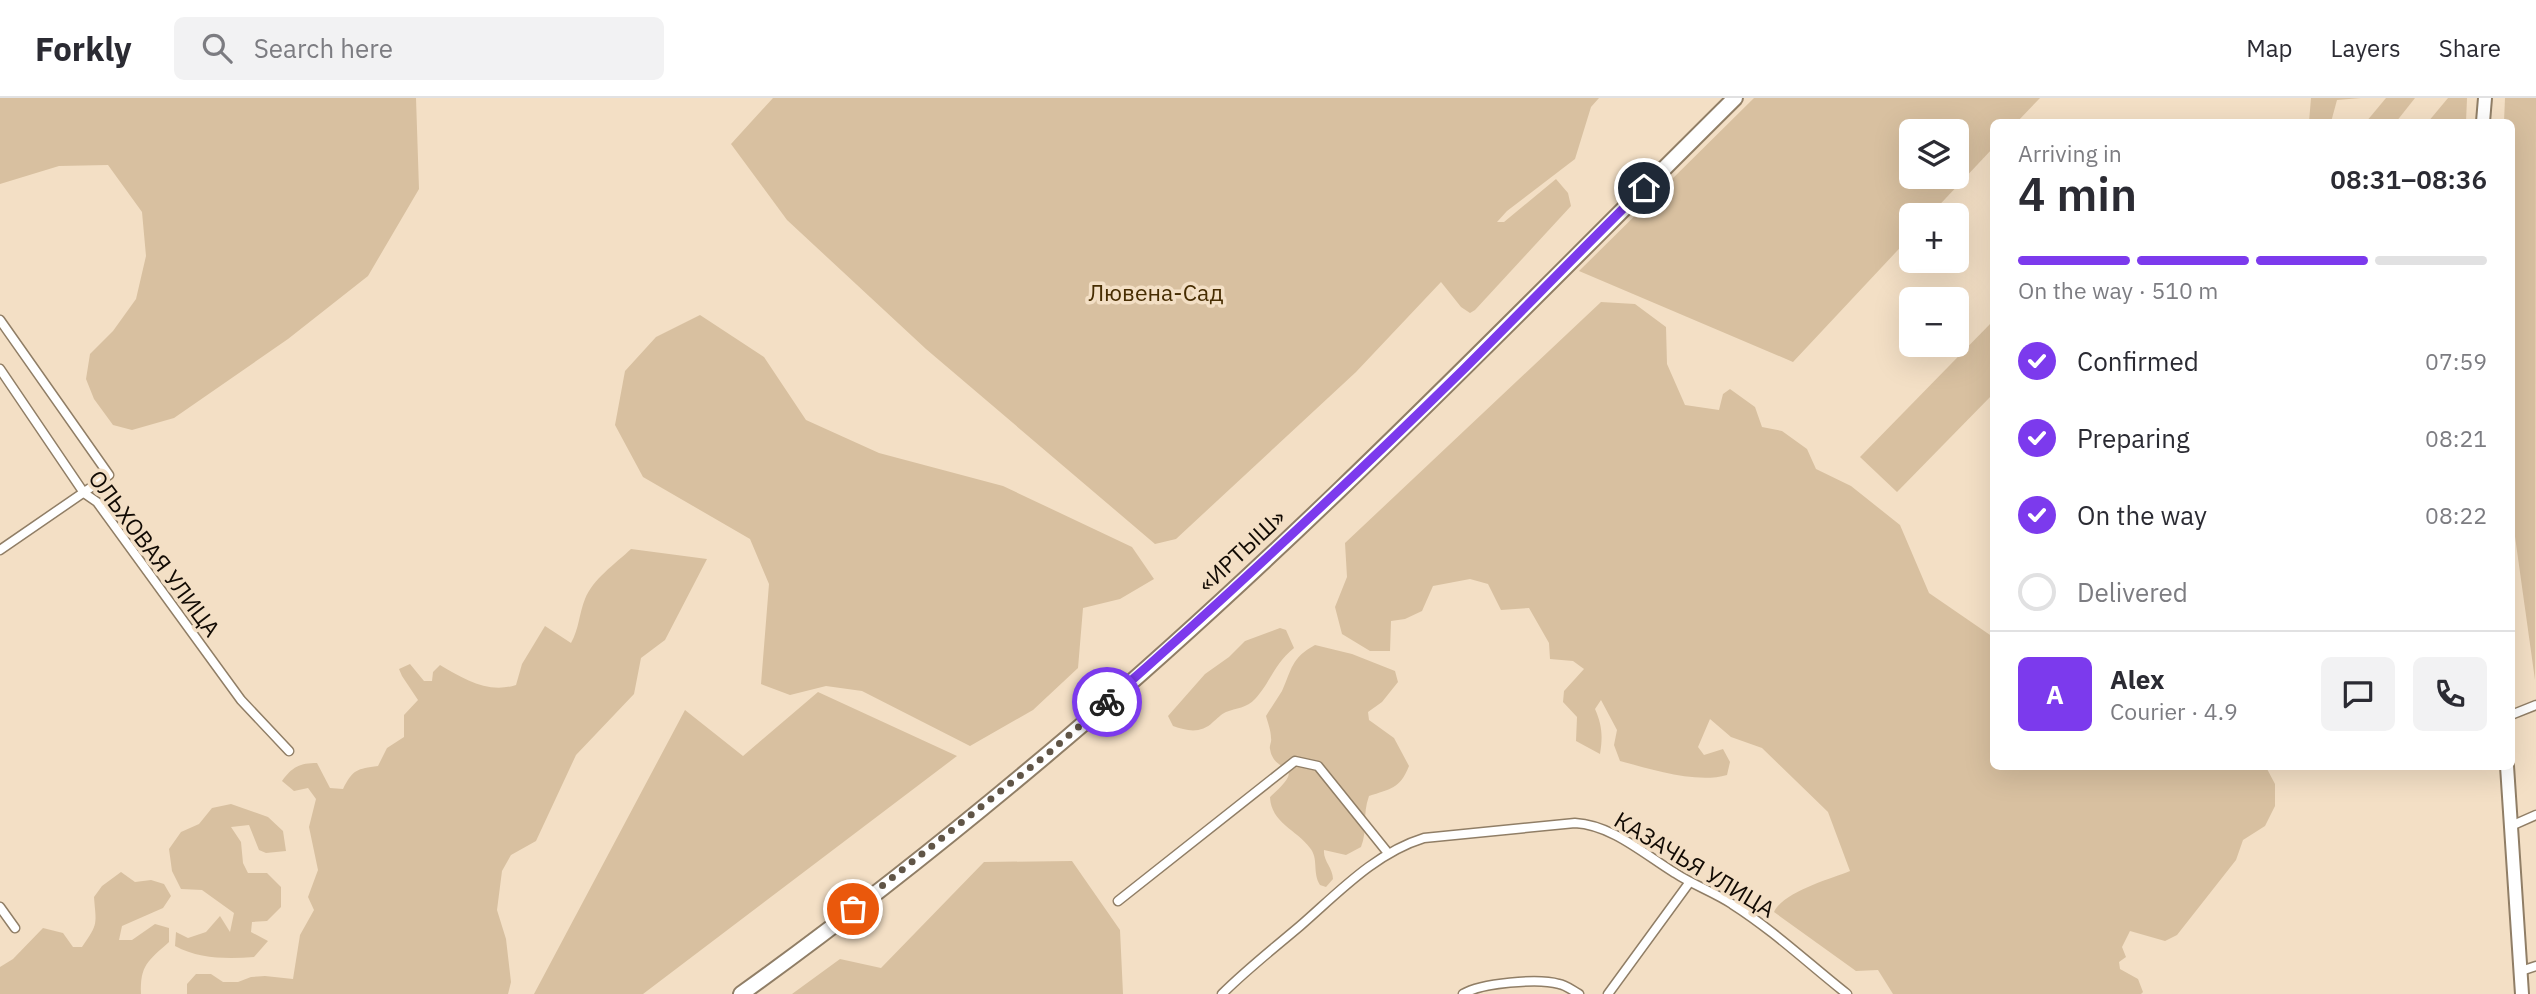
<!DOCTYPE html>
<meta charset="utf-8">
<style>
body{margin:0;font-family:"IBM Plex Sans",sans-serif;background:#f2f2f3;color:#2b2b33;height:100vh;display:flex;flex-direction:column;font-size:26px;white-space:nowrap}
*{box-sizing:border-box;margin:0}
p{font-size:23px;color:#7c7c81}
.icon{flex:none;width:38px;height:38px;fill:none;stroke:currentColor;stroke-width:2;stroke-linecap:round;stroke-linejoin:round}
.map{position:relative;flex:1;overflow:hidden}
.sheet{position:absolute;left:1990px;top:21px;width:525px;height:651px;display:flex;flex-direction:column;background:#fff;border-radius:10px;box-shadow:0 7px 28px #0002}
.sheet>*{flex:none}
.fabs{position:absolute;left:1899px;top:21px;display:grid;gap:14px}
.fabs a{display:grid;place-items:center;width:70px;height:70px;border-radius:10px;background:#fff;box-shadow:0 7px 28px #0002;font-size:35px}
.pin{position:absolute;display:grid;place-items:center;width:60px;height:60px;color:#fff;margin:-30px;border:4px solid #fff;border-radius:50%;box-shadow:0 2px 7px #0007}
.courier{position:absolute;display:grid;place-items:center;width:70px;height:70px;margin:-35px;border:5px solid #7c3aed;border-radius:50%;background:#fff;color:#222;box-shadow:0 2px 9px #0007}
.overview em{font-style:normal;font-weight:600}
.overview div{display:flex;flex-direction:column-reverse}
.overview{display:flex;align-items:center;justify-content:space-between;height:119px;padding:0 28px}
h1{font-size:46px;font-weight:600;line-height:52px}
.bar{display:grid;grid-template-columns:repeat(4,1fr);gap:10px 7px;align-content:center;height:84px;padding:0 28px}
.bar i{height:9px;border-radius:5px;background:#e1e1e2}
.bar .selected{background:#7c3aed}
.bar p{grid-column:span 4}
.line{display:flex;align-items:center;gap:18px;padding:0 28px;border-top:2px solid #e1e1e2}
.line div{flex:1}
.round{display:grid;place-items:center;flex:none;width:74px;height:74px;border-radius:10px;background:#f2f2f3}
ol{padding:0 28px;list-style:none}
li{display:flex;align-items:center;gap:21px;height:77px}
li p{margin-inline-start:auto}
li .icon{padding:7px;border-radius:50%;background:#7c3aed;color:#fff;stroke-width:4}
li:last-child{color:#7c7c81}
li i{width:38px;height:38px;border:4px solid #e1e1e2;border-radius:50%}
header{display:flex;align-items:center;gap:42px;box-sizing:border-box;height:98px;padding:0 35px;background:#fff;border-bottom:2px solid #e1e1e2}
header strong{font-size:33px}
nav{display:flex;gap:38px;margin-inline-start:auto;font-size:24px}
.search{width:490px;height:63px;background:#f2f2f3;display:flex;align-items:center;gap:18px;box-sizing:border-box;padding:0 24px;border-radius:10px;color:#7c7c81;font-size:26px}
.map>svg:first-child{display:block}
.green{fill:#d8c0a0;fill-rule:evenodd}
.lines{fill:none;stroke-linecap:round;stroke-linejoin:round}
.street-casing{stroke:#907e66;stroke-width:11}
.primary-casing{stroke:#907e66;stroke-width:16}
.highway-casing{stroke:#907e66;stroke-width:18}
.street{stroke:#fff;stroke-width:8}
.primary{stroke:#fff;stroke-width:12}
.highway{stroke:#fff;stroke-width:14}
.done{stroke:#605547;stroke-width:7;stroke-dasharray:0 12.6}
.route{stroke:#7c3aed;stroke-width:9}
.labels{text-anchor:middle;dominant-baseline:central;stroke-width:7;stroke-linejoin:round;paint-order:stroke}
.park-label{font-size:23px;fill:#472d02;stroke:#f3dfc5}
.street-label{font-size:23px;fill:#110a03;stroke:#f3dfc5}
</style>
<header>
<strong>Forkly</strong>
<div class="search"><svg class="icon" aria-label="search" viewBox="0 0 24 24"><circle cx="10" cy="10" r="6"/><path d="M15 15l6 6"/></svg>Search here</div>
<nav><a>Map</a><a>Layers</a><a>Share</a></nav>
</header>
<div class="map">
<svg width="2536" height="896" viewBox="0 0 2536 896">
<rect width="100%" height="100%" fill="#f3dfc5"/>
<g class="green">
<path d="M 0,0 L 416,0 L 419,91 L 368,178 L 288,241 L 174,320 L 132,332 L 113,327 L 94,301 L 86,281 L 90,256 L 113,233 L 136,201 L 146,158 L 142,114 L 108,67 L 59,68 L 0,86 Z"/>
<path d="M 773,0 L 1599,0 L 1591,9 L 1575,61 L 1507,113 L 1497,124 L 1504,124 L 1556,81 L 1568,95 L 1571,108 L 1475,212 L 1470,215 L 1461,209 L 1441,184 L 1356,274 L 1176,441 L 1155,446 L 926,251 L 787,122 L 731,46 Z"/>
<path d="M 1754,0 L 2040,0 L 2017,24 L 1993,24 L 1993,50 L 1930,117 L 1911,117 L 1911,138 L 1793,264 L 1579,173 ZM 1911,33 L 1956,33 L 1956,79 L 1911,79 Z"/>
<path d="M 2311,0 L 2361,0 L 2337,2 L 2331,24 L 2309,24 Z"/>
<path d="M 2386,0 L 2415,0 L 2396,24 L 2366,24 Z"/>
<path d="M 2448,0 L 2467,0 L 2466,24 L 2428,24 Z"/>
<path d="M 2505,0 L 2536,0 L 2535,582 L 2511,410 L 2511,24 L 2504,24 Z"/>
<path d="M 1601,204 L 1635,206 L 1666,229 L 1667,266 L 1685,307 L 1719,312 L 1723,296 L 1730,291 L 1755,309 L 1762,329 L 1782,333 L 1807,351 L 1816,371 L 1851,388 L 1900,427 L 1929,495 L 1993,539 L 1993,668 L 2266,669 L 2275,686 L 2275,708 L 2265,728 L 2243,742 L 2236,762 L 2177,837 L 2165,843 L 2130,833 L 2122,849 L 2126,859 L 2119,864 L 2120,871 L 2138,881 L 2143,894 L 2141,896 L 1893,896 L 1878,872 L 1856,873 L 1774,814 C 1783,794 1830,781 1850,773 L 1828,714 L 1762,650 L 1731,639 L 1710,621 L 1698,649 L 1704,657 L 1723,651 L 1730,664 L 1727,677 C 1696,686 1651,671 1620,663 L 1614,647 L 1617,632 L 1601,602 L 1595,611 C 1602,627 1603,638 1600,656 L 1576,643 L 1577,619 L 1563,604 L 1564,593 L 1584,571 L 1573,563 L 1550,561 L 1549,545 L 1529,510 L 1501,512 L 1488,486 L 1470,481 L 1433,488 L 1422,513 L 1405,521 L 1391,523 L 1390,553 L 1370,553 L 1342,536 L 1335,509 L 1347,479 L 1345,445 Z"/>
<path d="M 700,217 L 764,259 L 806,322 L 879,355 L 1003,388 L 1132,449 L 1154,481 L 1120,501 L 1083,510 L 1078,570 L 1033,612 L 970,648 L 862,593 L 826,588 L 790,597 L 761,586 L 769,486 L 750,441 L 643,379 L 615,327 L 625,273 L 656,239 Z"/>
<path d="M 1993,223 L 1993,296 L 1897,394 L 1860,359 Z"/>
<path d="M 631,451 L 707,461 L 665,542 L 641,560 L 634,596 L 576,657 L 536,743 L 511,757 L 502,773 L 497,812 L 506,841 L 511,884 L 508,896 L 187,896 L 187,886 L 196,876 L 211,876 L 223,884 L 238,884 L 251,879 L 265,878 L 293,881 L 300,837 L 314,812 L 308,799 L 318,772 L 309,729 L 316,701 L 308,690 L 294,693 L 282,683 C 292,669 300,665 317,665 L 330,690 L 343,691 C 353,671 357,671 378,668 L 387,650 L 404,639 L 404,617 L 418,602 L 402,578 L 399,571 L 410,566 L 424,583 L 432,583 L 433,574 L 440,567 C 464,581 488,596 516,587 L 522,566 L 545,528 L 571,545 C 579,531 579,516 585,501 C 593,481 615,466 631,451 Z"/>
<path d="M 1280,530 L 1286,532 L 1294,550 C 1273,567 1271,584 1255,601 C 1247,610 1236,610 1226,614 C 1221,616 1217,621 1213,624 C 1201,636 1187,633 1173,628 L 1168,618 L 1205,576 L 1229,559 L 1245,543 Z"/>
<path d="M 1315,547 L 1352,556 L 1395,573 L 1398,584 L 1382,604 L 1368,614 L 1369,622 L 1394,640 L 1409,668 C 1400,691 1390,691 1369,698 C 1362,717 1368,732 1361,749 L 1346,757 L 1324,752 C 1323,763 1333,770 1333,781 L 1326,789 L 1320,787 C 1312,774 1319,761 1310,750 C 1297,732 1271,725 1270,699 C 1310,663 1274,678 1270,651 C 1269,648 1272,644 1271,640 C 1271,633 1268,625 1266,618 C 1271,610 1277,601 1282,593 C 1292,571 1291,560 1315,547 Z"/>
<path d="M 818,594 L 957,658 L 643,896 L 534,896 L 685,612 L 743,658 Z"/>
<path d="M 231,706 L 268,719 L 283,733 L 286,753 L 266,755 L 259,752 L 249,727 L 231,729 L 241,744 L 243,765 L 248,775 L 267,775 L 281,789 L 281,809 L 267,823 L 252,824 L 251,834 L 268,843 L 254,859 C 227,861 199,861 175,848 L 176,834 L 188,840 L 206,834 L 220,818 L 230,834 L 234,815 L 202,792 L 181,791 L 172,773 L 169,751 L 181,734 L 199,726 L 212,710 Z"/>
<path d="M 1072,763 L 1120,832 L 1123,896 L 792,896 L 840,861 L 881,870 L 984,764 Z"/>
<path d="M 121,774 L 135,784 L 151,782 L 164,786 L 171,798 L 163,810 L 122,828 L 119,842 L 132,842 L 155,826 L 169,830 L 169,844 C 148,863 140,867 141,896 L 0,896 L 0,869 L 13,861 L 43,830 L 63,835 L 73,849 L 82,849 C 99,825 96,826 94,799 L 102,788 Z"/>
</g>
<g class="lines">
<defs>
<g id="street">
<path d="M 0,222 L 109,377 L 0,452"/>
<path d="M 0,271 L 84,395 L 97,404 L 241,602 L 289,653"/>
<path d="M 2511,617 L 2536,607"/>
<path d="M 2511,728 L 2536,717"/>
<path d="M 1118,803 L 1295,663 L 1318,668 L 1388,755"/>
<path d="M 0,809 L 15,830"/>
<path d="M 2521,873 L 2536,868"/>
<path d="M 1222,896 C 1246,872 1274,850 1300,828 C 1338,795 1375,755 1424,740 L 1575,725 C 1612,727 1644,756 1675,775 C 1693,787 1714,794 1732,806 C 1773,832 1809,866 1847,896"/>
<path d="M 1463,896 C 1481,885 1538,880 1559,886 C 1566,887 1573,893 1579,896"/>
<path d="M 1608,896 L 1689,785"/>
</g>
<g id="primary">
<path d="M 2483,24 L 2485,0"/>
<path d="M 2507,668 L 2522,896"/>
</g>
<path id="highway" d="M 741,896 C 854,815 963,728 1069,638 C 1303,439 1517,216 1735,0"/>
</defs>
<use href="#street" class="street-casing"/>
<use href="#primary" class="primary-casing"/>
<use href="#highway" class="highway-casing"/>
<use href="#street" class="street"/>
<use href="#primary" class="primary"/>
<use href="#highway" class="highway"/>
</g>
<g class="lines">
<path class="done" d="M 853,811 L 1051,653 L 1107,604"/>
<path class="route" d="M 1107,604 C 1229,497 1348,385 1464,271 C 1524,211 1583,150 1644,90"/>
</g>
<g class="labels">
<g class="park-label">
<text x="1156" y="194">Лювена-Сад</text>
</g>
<g class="street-label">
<text transform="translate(1241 452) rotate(-43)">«ИРТЫШ»</text>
<text transform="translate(155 455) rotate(53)">ОЛЬХОВАЯ УЛИЦА</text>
<text transform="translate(1695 766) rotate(31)">КАЗАЧЬЯ УЛИЦА</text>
</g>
</g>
</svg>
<div class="fabs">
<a><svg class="icon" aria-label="layers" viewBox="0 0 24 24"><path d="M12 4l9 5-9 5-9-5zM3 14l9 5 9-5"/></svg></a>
<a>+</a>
<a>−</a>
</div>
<div class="pin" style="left:853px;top:811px;background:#ea580c"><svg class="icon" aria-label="bag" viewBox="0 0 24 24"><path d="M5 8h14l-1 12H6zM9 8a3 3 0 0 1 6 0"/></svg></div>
<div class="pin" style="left:1644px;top:90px;background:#1f2937"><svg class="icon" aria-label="home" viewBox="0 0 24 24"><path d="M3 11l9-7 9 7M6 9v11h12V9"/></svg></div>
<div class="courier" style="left:1107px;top:604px"><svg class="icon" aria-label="bike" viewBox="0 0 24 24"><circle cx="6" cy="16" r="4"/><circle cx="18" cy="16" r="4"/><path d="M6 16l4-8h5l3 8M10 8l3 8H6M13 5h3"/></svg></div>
<section class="sheet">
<div class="overview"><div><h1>4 min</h1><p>Arriving in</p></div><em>08:31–08:36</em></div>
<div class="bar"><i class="selected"></i><i class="selected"></i><i class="selected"></i><i></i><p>On the way · 510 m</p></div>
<ol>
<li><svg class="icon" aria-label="check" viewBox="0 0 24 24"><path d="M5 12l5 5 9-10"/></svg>Confirmed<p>07:59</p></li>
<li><svg class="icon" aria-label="check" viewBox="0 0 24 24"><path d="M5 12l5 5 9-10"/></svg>Preparing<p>08:21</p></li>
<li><svg class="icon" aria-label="check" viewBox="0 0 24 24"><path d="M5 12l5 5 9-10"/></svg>On the way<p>08:22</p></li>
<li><i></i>Delivered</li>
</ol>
<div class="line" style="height:126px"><b class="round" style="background:#7c3aed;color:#fff">A</b><div><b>Alex</b><p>Courier · 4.9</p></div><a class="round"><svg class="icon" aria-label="chat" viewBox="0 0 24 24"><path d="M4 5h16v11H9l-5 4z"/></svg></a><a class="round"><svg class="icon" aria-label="phone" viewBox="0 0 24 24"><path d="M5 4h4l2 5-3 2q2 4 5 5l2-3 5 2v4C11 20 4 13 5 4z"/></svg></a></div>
</section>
</div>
